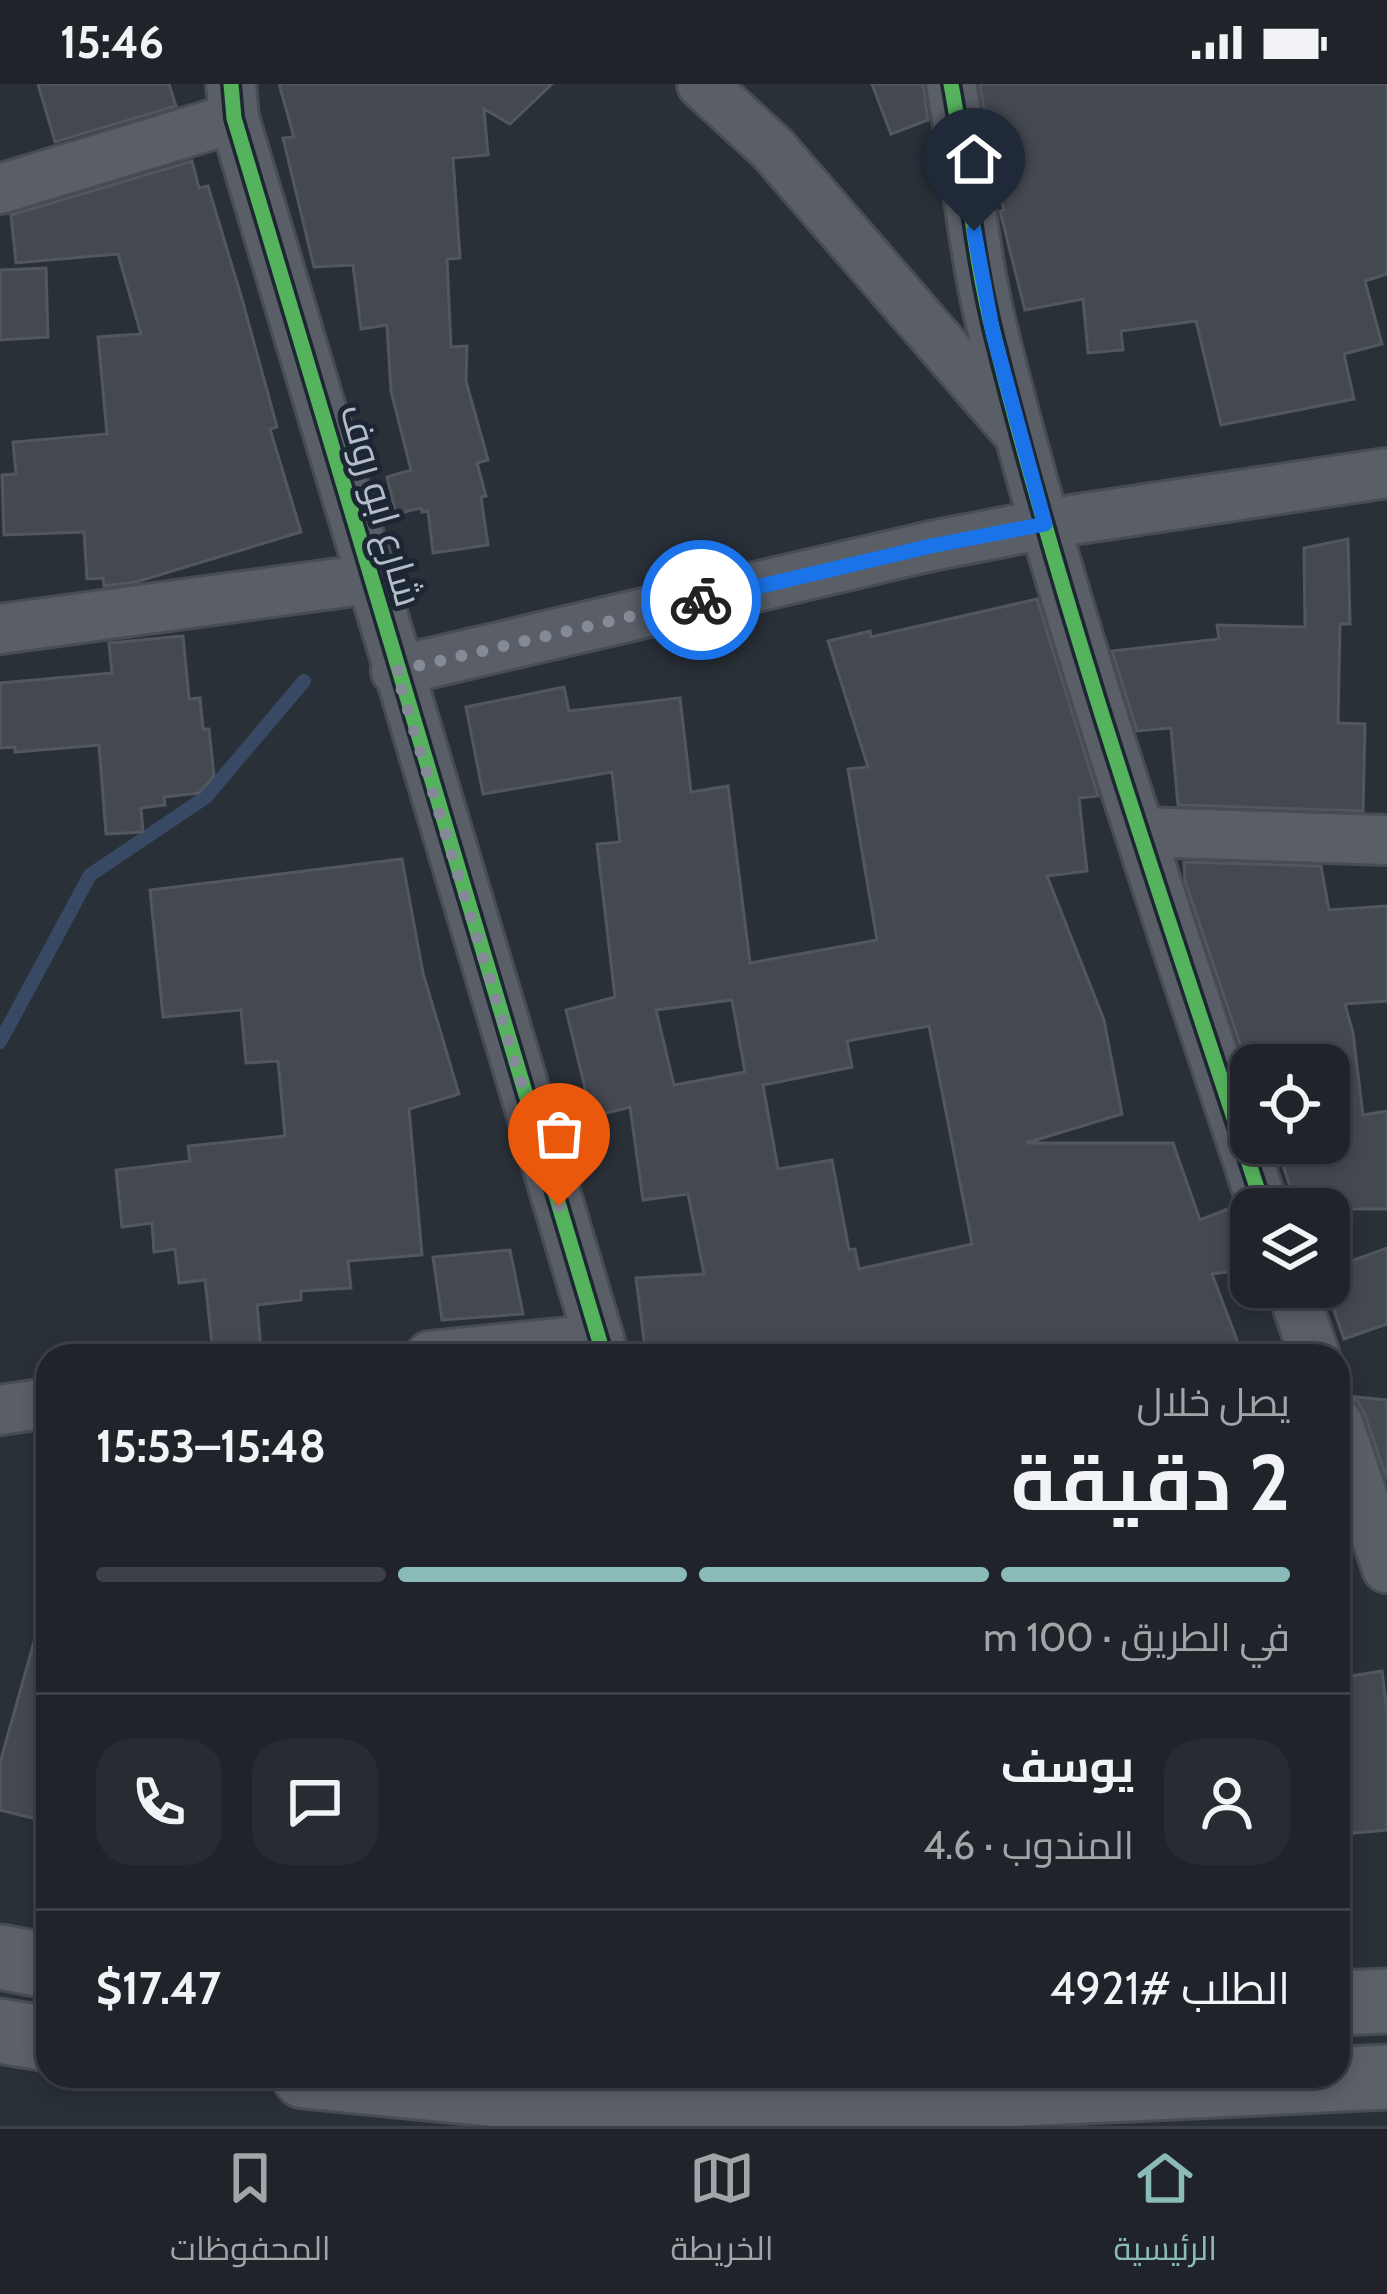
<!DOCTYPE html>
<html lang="ar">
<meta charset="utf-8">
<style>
body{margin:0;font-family:Cabin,Cairo,sans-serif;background:#282c32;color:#f1f3f6;direction:rtl;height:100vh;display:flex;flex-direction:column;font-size:45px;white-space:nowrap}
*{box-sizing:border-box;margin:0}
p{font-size:39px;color:#a2a4a8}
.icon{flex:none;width:66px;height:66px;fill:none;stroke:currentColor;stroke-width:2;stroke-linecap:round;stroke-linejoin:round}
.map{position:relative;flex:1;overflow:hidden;direction:ltr}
.drawer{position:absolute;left:36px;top:1260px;width:1314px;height:744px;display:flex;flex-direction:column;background:#20242a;border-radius:36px;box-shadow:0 6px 18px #0003,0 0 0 3px #3d4147;direction:rtl}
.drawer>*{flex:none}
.controls{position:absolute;left:1230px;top:960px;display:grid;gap:24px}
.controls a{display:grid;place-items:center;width:120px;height:120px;border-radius:24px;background:#20242a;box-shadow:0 6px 18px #0003,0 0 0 3px #3d4147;font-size:60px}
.pin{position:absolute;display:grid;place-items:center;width:102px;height:102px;color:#fff;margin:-123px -51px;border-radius:50% 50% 50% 0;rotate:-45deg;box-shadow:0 0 12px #0007}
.pin .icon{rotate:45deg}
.courier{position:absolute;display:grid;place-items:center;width:120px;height:120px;margin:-60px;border:9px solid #1a73e8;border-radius:50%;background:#fff;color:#222;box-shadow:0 3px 15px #0007}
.headline em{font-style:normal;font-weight:700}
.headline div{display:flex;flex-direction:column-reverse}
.headline{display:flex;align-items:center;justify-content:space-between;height:204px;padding:0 60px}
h1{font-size:78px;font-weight:700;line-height:90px}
.bar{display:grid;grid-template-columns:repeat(4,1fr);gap:18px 12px;align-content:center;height:144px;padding:0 60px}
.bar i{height:15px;border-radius:9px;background:#3d4147}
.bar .active{background:#8bbbb9}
.bar p{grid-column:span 4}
.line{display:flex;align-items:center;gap:30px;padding:0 60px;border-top:3px solid #3d4147}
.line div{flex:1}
.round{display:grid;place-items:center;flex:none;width:126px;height:126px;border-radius:36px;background:#282c32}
.status{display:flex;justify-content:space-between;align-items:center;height:84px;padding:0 60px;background:#20242a;direction:ltr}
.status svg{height:33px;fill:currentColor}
.menu{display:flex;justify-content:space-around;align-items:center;height:168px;border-top:3px solid #3d4147;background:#20242a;font-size:33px;color:#a2a4a8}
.menu a{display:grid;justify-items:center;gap:6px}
.menu .active{color:#8bbbb9}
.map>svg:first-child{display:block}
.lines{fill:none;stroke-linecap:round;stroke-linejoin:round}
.stream{stroke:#384963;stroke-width:14}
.building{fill:#444950;stroke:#52575f;stroke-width:3;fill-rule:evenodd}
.minor-casing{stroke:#484c53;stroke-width:54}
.major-casing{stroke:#484c55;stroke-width:69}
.minor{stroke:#5a5e66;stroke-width:48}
.major{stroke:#5c6168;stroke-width:63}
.cycleway-casing{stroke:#1d2633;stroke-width:22}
.cycleway{stroke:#56b35d;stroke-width:15}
.done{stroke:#848b96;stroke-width:12;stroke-dasharray:0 21.6}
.route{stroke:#1a73e8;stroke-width:15}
.labels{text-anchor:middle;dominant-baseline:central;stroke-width:10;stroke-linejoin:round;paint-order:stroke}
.street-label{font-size:39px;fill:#b4bcc9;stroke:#1d2633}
</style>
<div class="status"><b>15:46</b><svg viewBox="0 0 49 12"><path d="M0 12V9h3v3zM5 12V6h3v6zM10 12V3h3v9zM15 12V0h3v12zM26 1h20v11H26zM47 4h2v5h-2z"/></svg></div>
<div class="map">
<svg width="1387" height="2042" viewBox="0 0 1387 2042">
<rect width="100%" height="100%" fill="#2a3038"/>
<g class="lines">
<path class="stream" d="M 0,958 L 90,791 L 206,713 L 304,597"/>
</g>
<g class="building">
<path d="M 38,0 L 169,0 L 176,22 L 55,58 Z"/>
<path d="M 279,0 L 552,0 L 510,40 L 484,25 L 488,71 L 453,74 L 460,174 L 447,175 L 451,263 L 467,262 L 466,297 L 488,376 L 477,379 L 486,412 L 481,413 L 488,461 L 433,469 L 428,427 L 422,428 L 421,424 L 396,430 L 387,393 L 411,386 L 391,307 L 387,241 L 361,245 L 353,181 L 314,183 L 283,54 L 294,53 Z"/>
<path d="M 872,0 L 923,0 L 928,36 L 891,50 Z"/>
<path d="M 980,0 L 1387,0 L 1387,190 L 1365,197 L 1382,260 L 1344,270 L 1354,315 L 1221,341 L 1196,237 L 1121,247 L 1123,266 L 1088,269 L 1083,215 L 1025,226 L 1000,127 L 1004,126 L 996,100 Z"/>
<path d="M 192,77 L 199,104 L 208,102 L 242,215 L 277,343 L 270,345 L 301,448 L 136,498 L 104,502 L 103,494 L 87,495 L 84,448 L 4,451 L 2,391 L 16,390 L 13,358 L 107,350 L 98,253 L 141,250 L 118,170 L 16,179 L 11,131 Z"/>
<path d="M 46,184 L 48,253 L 0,256 L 0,186 Z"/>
<path d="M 1348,455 L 1350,540 L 1340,540 L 1338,639 L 1365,640 L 1363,727 L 1178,721 L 1171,644 L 1137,647 L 1112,567 L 1219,555 L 1217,541 L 1305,543 L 1304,464 Z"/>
<path d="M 1037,515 L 1098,712 L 1079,714 L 1087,787 L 1047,792 L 1104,936 L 1122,1030 L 1026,1059 L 1173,1059 L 1200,1136 L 1233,1123 L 1244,1145 L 1251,1149 L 1251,1185 L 1212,1190 L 1243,1272 L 646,1272 L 636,1194 L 704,1190 L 688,1110 L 643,1116 L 630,1023 L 592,1033 L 566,926 L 615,913 L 597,760 L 620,758 L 612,688 L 483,710 L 466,623 L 564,603 L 569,627 L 680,614 L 691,708 L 728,702 L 750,879 L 877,856 L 848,685 L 868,683 L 828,557 L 870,547 L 871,553 ZM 732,916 L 745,988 L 674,1001 L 656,926 ZM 929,942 L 972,1160 L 859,1185 L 855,1165 L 849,1166 L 832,1076 L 778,1085 L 763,1001 L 852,983 L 847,957 Z"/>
<path d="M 183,552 L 189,615 L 200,614 L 203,645 L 209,645 L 214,692 L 199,709 L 164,713 L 165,721 L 141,724 L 143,748 L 106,750 L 99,661 L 15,668 L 15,663 L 0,664 L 0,599 L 112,589 L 109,559 Z"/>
<path d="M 402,775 L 423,889 L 459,1010 L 409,1025 L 422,1171 L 348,1177 L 351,1204 L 301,1207 L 301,1216 L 257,1221 L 261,1264 L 213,1269 L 205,1196 L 179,1199 L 175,1165 L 154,1168 L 152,1139 L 122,1143 L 116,1086 L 190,1077 L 188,1062 L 285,1052 L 278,977 L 246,979 L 241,926 L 163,933 L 150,806 Z"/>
<path d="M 1184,778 L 1321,782 L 1329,826 L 1387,822 L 1387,917 L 1345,920 L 1353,949 L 1363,1031 L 1387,1027 L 1387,1125 L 1298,1125 L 1281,1076 L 1293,1073 L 1289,1059 L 1329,1059 L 1329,981 L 1247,981 L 1185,797 Z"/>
<path d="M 1387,1164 L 1387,1240 L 1344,1255 L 1329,1212 L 1329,1185 Z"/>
<path d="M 510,1166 L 523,1230 L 442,1236 L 433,1173 Z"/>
<path d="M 1346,1312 L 1387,1316 L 1387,1395 L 1364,1329 L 1358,1318 Z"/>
<path d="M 37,1547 L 48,1548 L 48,1738 L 0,1726 L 0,1679 Z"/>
<path d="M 1382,1587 L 1387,1627 L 1387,1746 L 1342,1750 L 1338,1594 Z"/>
</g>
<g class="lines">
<defs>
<g id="minor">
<path d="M 231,0 L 234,34 L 604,1272"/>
<path d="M 702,0 L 772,64 L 1013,343"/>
<path d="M 951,0 C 967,84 973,169 994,252 C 1068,548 1169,836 1264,1125"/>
<path d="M 0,105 L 234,34"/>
<path d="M 0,545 L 369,495"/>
<path d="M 396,587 L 931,462 L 1045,440 L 1387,389"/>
<path d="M 1141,748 L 1387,756"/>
<path d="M 1291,1203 L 1315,1272"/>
<path d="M 430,1272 L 599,1255"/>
<path d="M 0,1326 L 48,1319"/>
<path d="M 1338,1339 L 1387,1484"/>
</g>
<g id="major">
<path d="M 0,1873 L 48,1882"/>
<path d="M 1338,1919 L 1387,1917"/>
<path d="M 0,1947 L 48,1955"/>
<path d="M 304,1992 L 500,2011 L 807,2020 L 1387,1993"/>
</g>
</defs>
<use href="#minor" class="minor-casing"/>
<use href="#major" class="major-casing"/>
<use href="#minor" class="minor"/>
<use href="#major" class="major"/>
<defs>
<g id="cycleway">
<path d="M 231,0 L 234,34 L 604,1272"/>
<path d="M 951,0 C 967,84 973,169 994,252 C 1068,548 1169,836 1264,1125"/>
</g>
</defs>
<use href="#cycleway" class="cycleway-casing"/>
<use href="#cycleway" class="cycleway"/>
</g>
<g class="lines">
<path class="done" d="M 559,1122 L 396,587 L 701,516"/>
<path class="route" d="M 701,516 L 931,462 L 1045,440 L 993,249 L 974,147"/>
</g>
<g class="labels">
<g class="street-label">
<text transform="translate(382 421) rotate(74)">شارع ابو روف</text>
</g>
</g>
</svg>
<div class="controls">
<a><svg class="icon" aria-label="locate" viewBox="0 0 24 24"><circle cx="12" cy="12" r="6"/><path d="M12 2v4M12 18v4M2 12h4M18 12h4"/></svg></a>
<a><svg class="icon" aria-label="layers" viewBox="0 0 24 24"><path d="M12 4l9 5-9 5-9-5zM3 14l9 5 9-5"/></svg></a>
</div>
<div class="pin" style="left:559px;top:1122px;background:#ea580c"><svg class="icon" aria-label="bag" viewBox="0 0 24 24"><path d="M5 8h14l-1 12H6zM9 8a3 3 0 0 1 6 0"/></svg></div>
<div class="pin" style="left:974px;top:147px;background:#1f2937"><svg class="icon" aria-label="home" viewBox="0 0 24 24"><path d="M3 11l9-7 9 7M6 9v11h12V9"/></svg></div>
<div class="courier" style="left:701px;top:516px"><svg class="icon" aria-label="bike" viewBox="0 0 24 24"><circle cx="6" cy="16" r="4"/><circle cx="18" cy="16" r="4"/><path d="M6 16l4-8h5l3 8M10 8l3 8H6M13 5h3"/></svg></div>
<section class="drawer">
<div class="headline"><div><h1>2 دقيقة</h1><p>يصل خلال</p></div><em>15:48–15:53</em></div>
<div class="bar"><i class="active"></i><i class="active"></i><i class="active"></i><i></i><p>في الطريق · 100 m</p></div>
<div class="line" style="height:216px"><a class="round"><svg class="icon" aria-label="person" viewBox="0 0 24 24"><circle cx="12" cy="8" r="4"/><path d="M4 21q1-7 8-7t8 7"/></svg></a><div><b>يوسف</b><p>المندوب · 4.6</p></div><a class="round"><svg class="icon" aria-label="chat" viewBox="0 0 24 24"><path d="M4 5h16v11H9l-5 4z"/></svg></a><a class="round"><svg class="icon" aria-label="phone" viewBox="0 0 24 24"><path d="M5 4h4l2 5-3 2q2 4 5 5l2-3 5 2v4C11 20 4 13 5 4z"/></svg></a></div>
<div class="line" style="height:156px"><div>الطلب #4921</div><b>$17.47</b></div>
</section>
</div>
<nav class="menu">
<a class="active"><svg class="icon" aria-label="home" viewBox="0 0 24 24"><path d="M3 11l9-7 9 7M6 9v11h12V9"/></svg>الرئيسية</a>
<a><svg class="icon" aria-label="map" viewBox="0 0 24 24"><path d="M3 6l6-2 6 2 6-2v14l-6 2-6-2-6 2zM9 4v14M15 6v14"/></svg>الخريطة</a>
<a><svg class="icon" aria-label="saved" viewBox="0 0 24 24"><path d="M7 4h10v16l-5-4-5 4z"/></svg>المحفوظات</a>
</nav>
